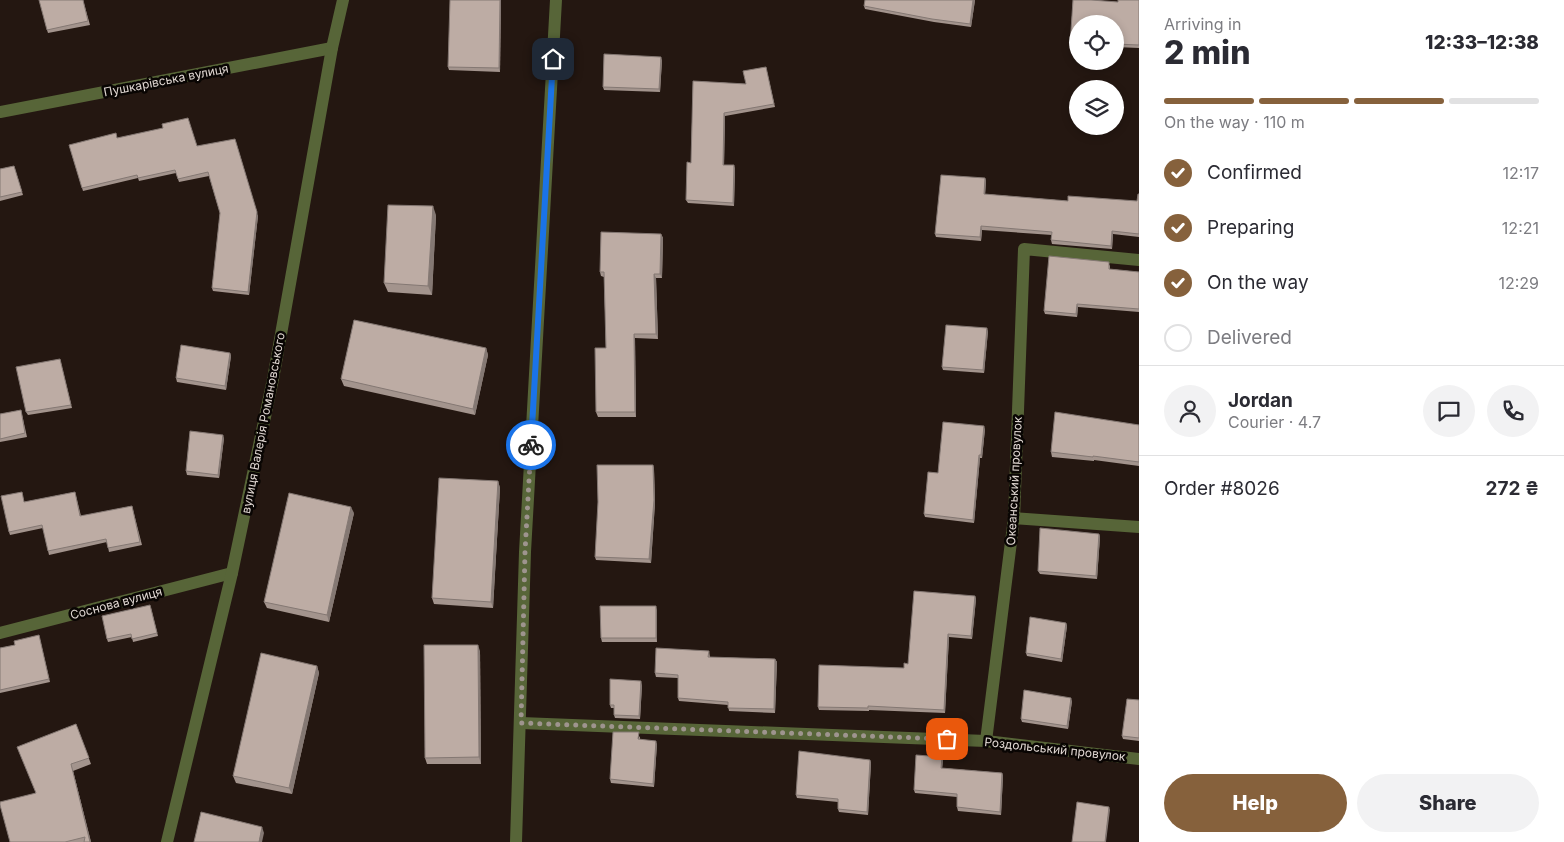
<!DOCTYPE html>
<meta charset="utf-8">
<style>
body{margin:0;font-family:Inter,sans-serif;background:#f2f2f3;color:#2b2b33;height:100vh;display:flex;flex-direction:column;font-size:19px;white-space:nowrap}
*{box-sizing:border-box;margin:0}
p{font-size:16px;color:#7c7c81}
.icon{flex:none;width:28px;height:28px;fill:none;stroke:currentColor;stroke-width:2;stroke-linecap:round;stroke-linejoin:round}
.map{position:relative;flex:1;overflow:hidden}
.sheet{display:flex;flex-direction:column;background:#fff;width:425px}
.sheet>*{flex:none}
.fabs{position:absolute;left:1069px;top:15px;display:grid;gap:10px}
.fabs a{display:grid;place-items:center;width:55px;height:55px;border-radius:50%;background:#fff;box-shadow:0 2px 8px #0003;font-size:25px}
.pin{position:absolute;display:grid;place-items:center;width:42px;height:42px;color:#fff;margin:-21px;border-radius:10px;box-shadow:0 2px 8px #0006}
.courier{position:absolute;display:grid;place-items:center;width:50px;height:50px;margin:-25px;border:4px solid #1a73e8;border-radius:50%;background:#fff;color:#222;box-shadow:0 1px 6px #0007}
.overview em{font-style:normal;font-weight:800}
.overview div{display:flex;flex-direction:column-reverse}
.overview{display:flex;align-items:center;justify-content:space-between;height:85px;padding:0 25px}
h1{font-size:32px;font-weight:800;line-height:38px}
.bar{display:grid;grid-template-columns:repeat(4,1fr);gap:8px 5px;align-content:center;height:60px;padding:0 25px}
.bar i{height:6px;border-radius:4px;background:#e1e1e2}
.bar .on{background:#86613c}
.bar p{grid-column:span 4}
.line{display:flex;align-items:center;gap:12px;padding:0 25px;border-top:1px solid #e1e1e2}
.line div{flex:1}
.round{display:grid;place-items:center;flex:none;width:52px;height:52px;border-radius:26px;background:#f2f2f3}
ol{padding:0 25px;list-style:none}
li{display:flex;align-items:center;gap:15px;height:55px}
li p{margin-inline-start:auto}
li .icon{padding:5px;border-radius:50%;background:#86613c;color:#fff;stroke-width:4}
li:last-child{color:#7c7c81}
li i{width:28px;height:28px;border:2px solid #e1e1e2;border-radius:50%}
.action{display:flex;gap:10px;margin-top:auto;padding:10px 25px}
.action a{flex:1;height:58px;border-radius:30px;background:#86613c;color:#fff;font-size:20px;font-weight:800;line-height:58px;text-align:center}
.action a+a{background:#f2f2f3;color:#2b2b33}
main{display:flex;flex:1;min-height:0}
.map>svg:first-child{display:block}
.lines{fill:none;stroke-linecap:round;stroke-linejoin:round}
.minor{stroke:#576538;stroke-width:12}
.tertiary{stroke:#576538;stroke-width:12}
.wall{fill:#a3948d}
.shaded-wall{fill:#847873}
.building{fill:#bdaca4;stroke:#847873}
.done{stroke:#9e948e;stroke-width:5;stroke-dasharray:0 9}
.route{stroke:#1a73e8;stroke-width:6}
.labels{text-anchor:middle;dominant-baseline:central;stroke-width:5;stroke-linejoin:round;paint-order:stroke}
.street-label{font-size:12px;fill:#e0d7d2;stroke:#090503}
</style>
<main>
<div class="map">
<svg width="1139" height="842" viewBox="0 0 1139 842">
<rect width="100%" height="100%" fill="#241711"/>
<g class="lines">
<g class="minor">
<path d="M 0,112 L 332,48"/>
<path d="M 1014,518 L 1139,527"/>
<path d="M 0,633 L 232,573"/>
<path d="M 521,723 L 986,741 L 1139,759"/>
<path d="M 986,741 L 1014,518 L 1024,249 L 1139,260"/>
<path d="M 516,842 L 525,552 L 556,0"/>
</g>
<path class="tertiary" d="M 167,842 L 232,573 L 273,379 L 332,48 L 343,0"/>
</g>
<g class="wall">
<path d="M 83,0 L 90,25 L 48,33 L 47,30 Z"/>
<path d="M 501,0 L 500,72 L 449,70 L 448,67 Z"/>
<path d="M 975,0 L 971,27 L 934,22 L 865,9 L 864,6 Z"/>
<path d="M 1073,0 L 1091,0 L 1118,2 L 1118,0 L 1139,0 L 1139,48 L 1115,47 L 1115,24 L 1078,24 L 1078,50 L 1071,49 L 1070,46 Z"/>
<path d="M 662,60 L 660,92 L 604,90 L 603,87 Z"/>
<path d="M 766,67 L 775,107 L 725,116 L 724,165 L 735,168 L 734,206 L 688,203 L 686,200 L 691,163 L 693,81 L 746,84 Z"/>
<path d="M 117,138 L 197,146 L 258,216 L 249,295 L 213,291 L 212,288 L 220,213 L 209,176 L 179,182 L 176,173 L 139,181 L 138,178 L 83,191 L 69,145 Z"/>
<path d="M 14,166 L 23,195 L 0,201 L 0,169 Z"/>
<path d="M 985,178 L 986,181 L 985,194 L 1068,201 L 1137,201 L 1139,194 L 1139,237 L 1113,234 L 1112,249 L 1052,244 L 1051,240 L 1052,235 L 982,230 L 981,241 L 936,237 L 935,234 Z"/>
<path d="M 436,215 L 432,295 L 388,292 L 384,283 Z"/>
<path d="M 661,234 L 663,238 L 662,278 L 656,278 L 658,339 L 635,338 L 636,417 L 598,417 L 596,412 L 606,348 L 604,277 L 601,276 L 600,272 Z"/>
<path d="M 1110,265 L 1110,269 L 1139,272 L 1139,312 L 1078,307 L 1077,317 L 1045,314 L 1044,311 Z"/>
<path d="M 988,331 L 984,373 L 943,370 L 942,367 Z"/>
<path d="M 486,348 L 488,355 L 475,415 L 344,386 L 341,379 Z"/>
<path d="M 230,353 L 231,356 L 226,390 L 177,382 L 176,378 Z"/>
<path d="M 60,359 L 72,408 L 28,415 L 26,412 Z"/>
<path d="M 21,410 L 27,437 L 0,442 L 0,414 Z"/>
<path d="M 1139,425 L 1139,466 L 1094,460 L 1094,461 L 1052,457 L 1051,452 Z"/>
<path d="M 985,429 L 982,458 L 980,458 L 974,523 L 925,517 L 924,514 L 938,473 Z"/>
<path d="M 224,438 L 219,478 L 187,475 L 186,471 Z"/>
<path d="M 653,465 L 654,469 L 655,503 L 651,563 L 596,560 L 595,557 Z"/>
<path d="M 498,481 L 500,488 L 493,608 L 434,604 L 432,598 Z"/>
<path d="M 22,492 L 24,502 L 75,492 L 81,516 L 132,506 L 142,545 L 109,552 L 107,542 L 49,555 L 43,528 L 10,535 L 9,532 Z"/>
<path d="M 354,513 L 329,622 L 267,608 L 264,602 Z"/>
<path d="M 1099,534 L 1100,537 L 1097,579 L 1040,574 L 1038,571 Z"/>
<path d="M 975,596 L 976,599 L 972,639 L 949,637 L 945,713 L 869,710 L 869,711 L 819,710 L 818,707 L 904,668 Z"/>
<path d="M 151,608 L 158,636 L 133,642 L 132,637 L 108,642 L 107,639 Z"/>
<path d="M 657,610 L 657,642 L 602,642 L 601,638 Z"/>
<path d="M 1066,623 L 1067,626 L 1062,662 L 1027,656 L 1026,653 Z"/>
<path d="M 39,635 L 50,682 L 0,693 L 0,648 L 15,645 Z"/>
<path d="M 480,651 L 481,764 L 427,764 L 425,758 Z"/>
<path d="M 709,651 L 710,657 L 775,659 L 777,662 L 775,713 L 729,711 L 728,705 L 679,701 L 678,698 L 678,678 L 656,677 L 655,673 Z"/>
<path d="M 317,666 L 319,673 L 292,794 L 236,783 L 233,776 Z"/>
<path d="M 642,685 L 640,719 L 615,718 L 614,715 L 614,708 L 611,708 L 610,705 Z"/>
<path d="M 1139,700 L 1139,741 L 1123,739 L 1122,736 Z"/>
<path d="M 1072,701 L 1068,729 L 1022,722 L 1021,719 Z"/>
<path d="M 76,724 L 91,764 L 73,771 L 91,842 L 10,842 L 35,793 Z"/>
<path d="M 640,736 L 640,739 L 657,744 L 654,787 L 611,783 L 610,779 Z"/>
<path d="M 942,757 L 943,760 L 942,768 L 1002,773 L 1003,776 L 1001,815 L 958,811 L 957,807 L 957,797 L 915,793 L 914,790 Z"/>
<path d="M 870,760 L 871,763 L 868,815 L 839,812 L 838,809 L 838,802 L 797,798 L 796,795 Z"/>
</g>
<g class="shaded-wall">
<path d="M 500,0 L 501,0 L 500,72 L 499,68 Z"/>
<path d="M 973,0 L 975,0 L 971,27 L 970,24 Z"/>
<path d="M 661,57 L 662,60 L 660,92 L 659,89 Z"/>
<path d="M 724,113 L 725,116 L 724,168 L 723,165 Z"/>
<path d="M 236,142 L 258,216 L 249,295 L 248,292 Z"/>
<path d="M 734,165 L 735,168 L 734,206 L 733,203 Z"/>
<path d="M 985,178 L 986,181 L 985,197 L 984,194 Z"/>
<path d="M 433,206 L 436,215 L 432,295 L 428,286 Z"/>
<path d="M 981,226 L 982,230 L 981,241 L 980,237 Z"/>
<path d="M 1112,231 L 1113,234 L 1112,249 L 1111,246 Z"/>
<path d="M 661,234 L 663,238 L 662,278 L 660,274 Z"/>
<path d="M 654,274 L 656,278 L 658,339 L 656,334 Z"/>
<path d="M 1077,304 L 1078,307 L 1077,317 L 1076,314 Z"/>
<path d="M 987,328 L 988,331 L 984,373 L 983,370 Z"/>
<path d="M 634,334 L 635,338 L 636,417 L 635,412 Z"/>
<path d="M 486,348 L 488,355 L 475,415 L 473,409 Z"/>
<path d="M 230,353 L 231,356 L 226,390 L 225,386 Z"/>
<path d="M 984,426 L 985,429 L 982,458 L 981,455 Z"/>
<path d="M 223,435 L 224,438 L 219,478 L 218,475 Z"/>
<path d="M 979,455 L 980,458 L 974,523 L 973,520 Z"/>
<path d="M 653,465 L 654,469 L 655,503 L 651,563 L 649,559 Z"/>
<path d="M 498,481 L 500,488 L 493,608 L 491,602 Z"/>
<path d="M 351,507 L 354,513 L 329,622 L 327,615 Z"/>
<path d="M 1099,534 L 1100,537 L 1097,579 L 1096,576 Z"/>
<path d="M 975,596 L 976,599 L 972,639 L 971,636 Z"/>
<path d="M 656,606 L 657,610 L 657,642 L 656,638 Z"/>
<path d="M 1066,623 L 1067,626 L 1062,662 L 1061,659 Z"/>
<path d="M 948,634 L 949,637 L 945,713 L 944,710 Z"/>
<path d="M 478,645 L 480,651 L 481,764 L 479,757 Z"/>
<path d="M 775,659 L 777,662 L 775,713 L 774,709 Z"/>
<path d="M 317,666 L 319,673 L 292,794 L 289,788 Z"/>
<path d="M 641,681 L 642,685 L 640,719 L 639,716 Z"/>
<path d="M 1071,698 L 1072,701 L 1068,729 L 1067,726 Z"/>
<path d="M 656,741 L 657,744 L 654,787 L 653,784 Z"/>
<path d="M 942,757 L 943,760 L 942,771 L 941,768 Z"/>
<path d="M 870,760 L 871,763 L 868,815 L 867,812 Z"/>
<path d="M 71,764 L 73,771 L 91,842 L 90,842 Z"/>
<path d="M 1002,773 L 1003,776 L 1001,815 L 1000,812 Z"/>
<path d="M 1109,807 L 1110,810 L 1106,842 L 1105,842 Z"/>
<path d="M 262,827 L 264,833 L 262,842 L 259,842 Z"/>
</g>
<g class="building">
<path d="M 39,0 L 83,0 L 88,21 L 47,30 Z"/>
<path d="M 450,0 L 500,0 L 499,68 L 448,67 Z"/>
<path d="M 865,0 L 973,0 L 970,24 L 932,19 L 864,6 Z"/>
<path d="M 1073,0 L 1091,0 L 1118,2 L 1118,0 L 1139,0 L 1139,45 L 1115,44 L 1115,24 L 1078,24 L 1078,47 L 1070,46 Z"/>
<path d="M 604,54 L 661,57 L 659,89 L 603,87 Z"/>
<path d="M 766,67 L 774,104 L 724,113 L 723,165 L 734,165 L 733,203 L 686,200 L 687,162 L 691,163 L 693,81 L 746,84 L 743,71 Z"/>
<path d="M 188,118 L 197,146 L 235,139 L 257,212 L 248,292 L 212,288 L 220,213 L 208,172 L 178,179 L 175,170 L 138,178 L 137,175 L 82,188 L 69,145 L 116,133 L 117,138 L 163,128 L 162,124 Z"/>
<path d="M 14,166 L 22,192 L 0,197 L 0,169 Z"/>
<path d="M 941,175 L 985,178 L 984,194 L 1068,201 L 1068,196 L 1137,201 L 1138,194 L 1139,194 L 1139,234 L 1112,231 L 1111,246 L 1051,240 L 1052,232 L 981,226 L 980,237 L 935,234 Z"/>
<path d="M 388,205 L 433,206 L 428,286 L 384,283 Z"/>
<path d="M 601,232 L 661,234 L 660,274 L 654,274 L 656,334 L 634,334 L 635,412 L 596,412 L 595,348 L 606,348 L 604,272 L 600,272 Z"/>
<path d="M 1049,256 L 1109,262 L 1109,269 L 1139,272 L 1139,309 L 1077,304 L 1076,314 L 1044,311 Z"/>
<path d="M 354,320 L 486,348 L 473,409 L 341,379 Z"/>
<path d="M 946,325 L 987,328 L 983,370 L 942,367 Z"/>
<path d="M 181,345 L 230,353 L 225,386 L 176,378 Z"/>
<path d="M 60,359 L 71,405 L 26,412 L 16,367 Z"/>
<path d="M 21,410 L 25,433 L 0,439 L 0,414 Z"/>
<path d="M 1055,412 L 1139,425 L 1139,462 L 1093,456 L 1093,457 L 1051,452 Z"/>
<path d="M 943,422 L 984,426 L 981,455 L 979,455 L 973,520 L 924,514 L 928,472 L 938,473 Z"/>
<path d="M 190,431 L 223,435 L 218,475 L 186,471 Z"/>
<path d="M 597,465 L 653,465 L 654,500 L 649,559 L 595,557 L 598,502 Z"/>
<path d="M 439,478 L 498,481 L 491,602 L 432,598 Z"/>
<path d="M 22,492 L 24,502 L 75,492 L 80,516 L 132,506 L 140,542 L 108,548 L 106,539 L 48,551 L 42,525 L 9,532 L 1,496 Z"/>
<path d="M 289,493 L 351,507 L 327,615 L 264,602 Z"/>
<path d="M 1040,528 L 1099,534 L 1096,576 L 1038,571 Z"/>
<path d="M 914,591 L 975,596 L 971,636 L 948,634 L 944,710 L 868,706 L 868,708 L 818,707 L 819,665 L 904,668 L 904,663 L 908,664 Z"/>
<path d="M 150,605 L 157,633 L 132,639 L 131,634 L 107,639 L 102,616 Z"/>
<path d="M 600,606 L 656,606 L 656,638 L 601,638 Z"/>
<path d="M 1030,617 L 1066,623 L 1061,659 L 1026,653 Z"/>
<path d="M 39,635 L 49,679 L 0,690 L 0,648 L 15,645 L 14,641 Z"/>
<path d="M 424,645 L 478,645 L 479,757 L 425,758 Z"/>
<path d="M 656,648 L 709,651 L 708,657 L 775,659 L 774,709 L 728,708 L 728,702 L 678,698 L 678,675 L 655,673 Z"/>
<path d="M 261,653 L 317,666 L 289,788 L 233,776 Z"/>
<path d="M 610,679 L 641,681 L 639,716 L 614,715 L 614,705 L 610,705 Z"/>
<path d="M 1024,690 L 1071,698 L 1067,726 L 1021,719 Z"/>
<path d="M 1127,699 L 1139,700 L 1139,738 L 1122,736 Z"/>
<path d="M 76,724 L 89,758 L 71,764 L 90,842 L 84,842 L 85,837 L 65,842 L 10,842 L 0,805 L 0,802 L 36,793 L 17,747 Z"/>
<path d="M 613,732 L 639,732 L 638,739 L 656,741 L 653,784 L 610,779 Z"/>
<path d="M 799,751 L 870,760 L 867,812 L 838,809 L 838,799 L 796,795 Z"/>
<path d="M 916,755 L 942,757 L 941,768 L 1002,773 L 1000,812 L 957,807 L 957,794 L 914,790 Z"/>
<path d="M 1077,802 L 1109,807 L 1105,842 L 1072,842 Z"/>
<path d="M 201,812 L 262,827 L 259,842 L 194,842 Z"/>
</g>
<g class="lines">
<path class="done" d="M 531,445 L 525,552 L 521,723 L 947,739"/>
<path class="route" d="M 531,445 L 553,59"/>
</g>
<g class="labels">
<g class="street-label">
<text transform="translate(166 80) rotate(-11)">Пушкарівська вулиця</text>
<text transform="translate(263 423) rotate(-79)">вулиця Валерія Романовського</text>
<text transform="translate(1014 481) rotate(-87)">Океанський провулок</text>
<text transform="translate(116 603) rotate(-15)">Соснова вулиця</text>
<text transform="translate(1055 749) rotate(6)">Роздольський провулок</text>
</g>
</g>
</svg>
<div class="fabs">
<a><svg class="icon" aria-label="locate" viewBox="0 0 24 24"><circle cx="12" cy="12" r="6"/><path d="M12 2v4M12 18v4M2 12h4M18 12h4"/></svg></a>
<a><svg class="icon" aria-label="layers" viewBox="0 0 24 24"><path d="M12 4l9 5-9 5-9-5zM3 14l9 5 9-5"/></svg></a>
</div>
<div class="pin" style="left:947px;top:739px;background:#ea580c"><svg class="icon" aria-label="bag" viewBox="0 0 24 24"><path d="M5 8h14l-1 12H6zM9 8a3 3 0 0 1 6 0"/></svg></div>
<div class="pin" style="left:553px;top:59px;background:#1f2937"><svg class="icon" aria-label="home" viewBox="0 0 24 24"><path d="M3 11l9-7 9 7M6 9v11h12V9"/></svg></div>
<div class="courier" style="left:531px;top:445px"><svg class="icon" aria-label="bike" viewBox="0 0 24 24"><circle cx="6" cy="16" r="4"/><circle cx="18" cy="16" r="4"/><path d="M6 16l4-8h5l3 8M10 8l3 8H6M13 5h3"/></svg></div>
</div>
<section class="sheet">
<div class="overview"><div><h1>2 min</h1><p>Arriving in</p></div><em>12:33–12:38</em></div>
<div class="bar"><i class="on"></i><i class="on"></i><i class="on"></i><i></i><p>On the way · 110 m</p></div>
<ol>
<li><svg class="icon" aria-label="check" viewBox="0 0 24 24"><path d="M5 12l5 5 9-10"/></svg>Confirmed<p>12:17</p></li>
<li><svg class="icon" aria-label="check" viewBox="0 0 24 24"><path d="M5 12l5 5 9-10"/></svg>Preparing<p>12:21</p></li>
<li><svg class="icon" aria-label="check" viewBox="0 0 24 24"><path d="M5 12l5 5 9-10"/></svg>On the way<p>12:29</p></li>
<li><i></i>Delivered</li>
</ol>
<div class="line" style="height:90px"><a class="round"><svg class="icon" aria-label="person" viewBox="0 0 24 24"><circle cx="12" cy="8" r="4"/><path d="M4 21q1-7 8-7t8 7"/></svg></a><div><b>Jordan</b><p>Courier · 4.7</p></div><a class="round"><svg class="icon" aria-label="chat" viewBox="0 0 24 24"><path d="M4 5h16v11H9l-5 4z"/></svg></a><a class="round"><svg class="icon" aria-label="phone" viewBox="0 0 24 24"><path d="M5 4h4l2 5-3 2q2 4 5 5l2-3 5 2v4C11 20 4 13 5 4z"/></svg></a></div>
<div class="line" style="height:65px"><div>Order #8026</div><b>272 ₴</b></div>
<div class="action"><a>Help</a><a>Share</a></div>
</section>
</main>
